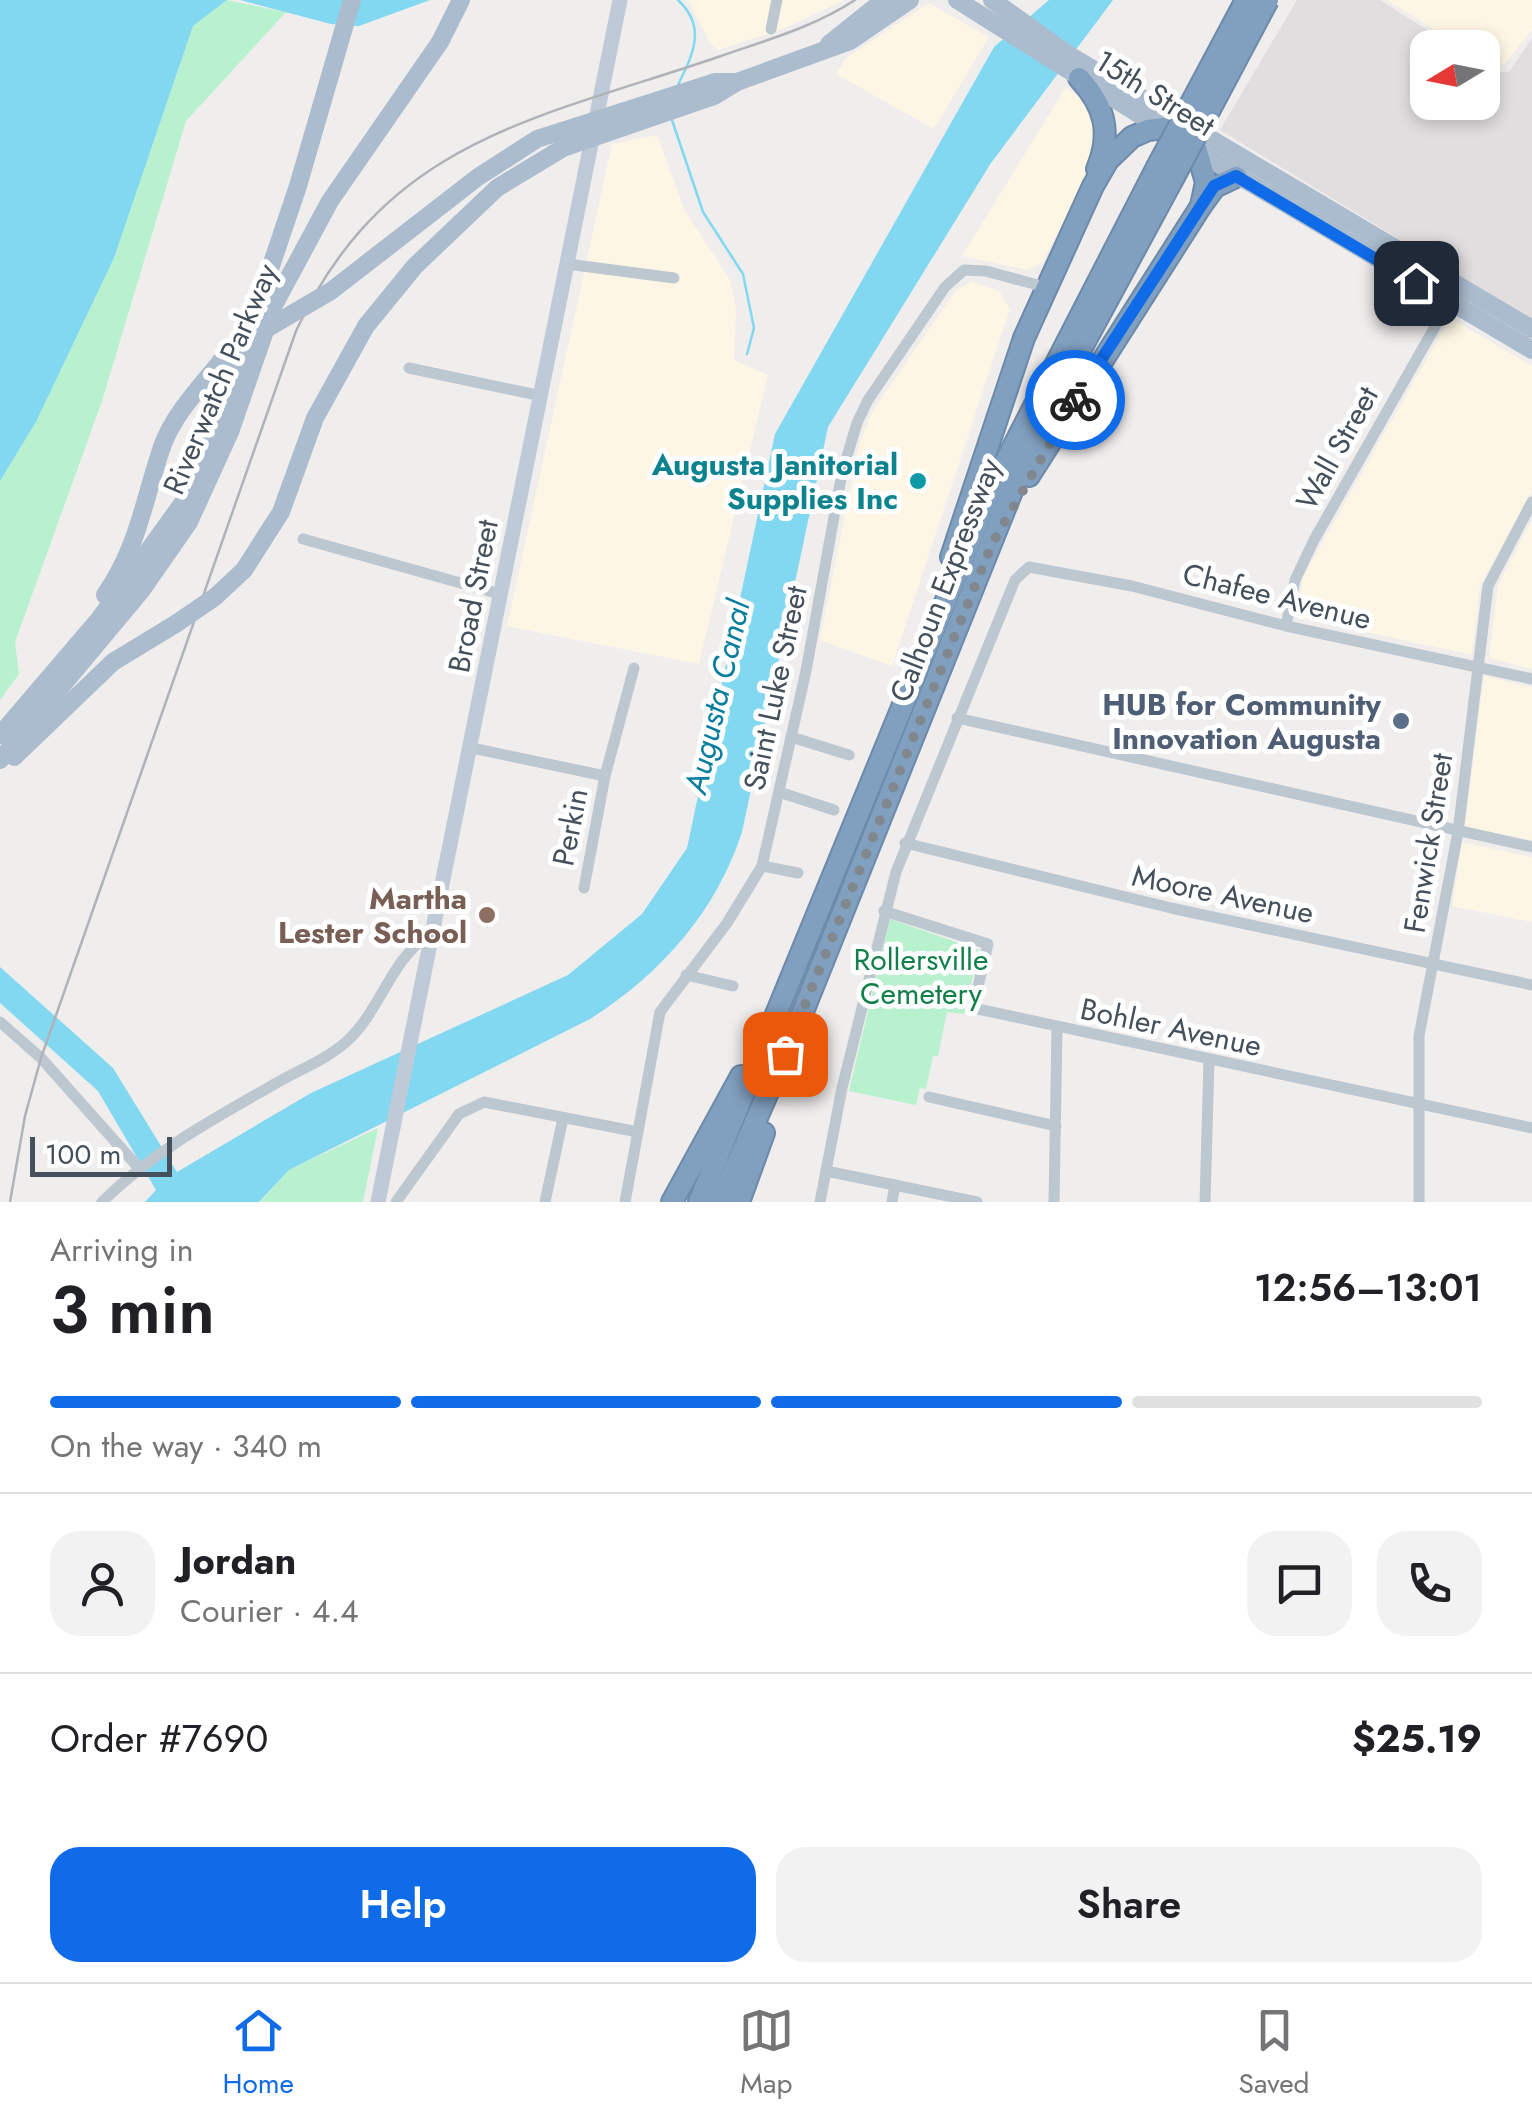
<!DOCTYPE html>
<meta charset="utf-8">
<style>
body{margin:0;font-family:Jost,sans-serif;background:#f2f2f2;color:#202124;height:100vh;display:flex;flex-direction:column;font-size:38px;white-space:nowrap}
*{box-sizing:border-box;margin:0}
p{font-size:32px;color:#757577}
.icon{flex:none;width:55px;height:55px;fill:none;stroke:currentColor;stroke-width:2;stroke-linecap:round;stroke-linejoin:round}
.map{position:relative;height:1202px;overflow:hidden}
.details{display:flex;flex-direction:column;background:#fff;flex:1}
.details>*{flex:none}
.needle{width:65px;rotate:260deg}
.fabs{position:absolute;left:1410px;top:30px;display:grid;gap:20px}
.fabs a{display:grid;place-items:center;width:90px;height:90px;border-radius:20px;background:#fff;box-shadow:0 5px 15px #0003;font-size:50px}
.scale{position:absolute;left:30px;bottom:25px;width:142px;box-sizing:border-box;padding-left:10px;border:5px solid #44505b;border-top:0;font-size:28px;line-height:35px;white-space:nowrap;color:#44505b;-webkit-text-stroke:8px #fff;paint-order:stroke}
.pin{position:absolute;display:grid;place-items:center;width:85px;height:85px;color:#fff;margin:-42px;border-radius:20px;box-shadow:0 5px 15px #0006}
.courier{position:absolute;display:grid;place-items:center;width:100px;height:100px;margin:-50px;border:8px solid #0f6be8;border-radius:50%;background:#fff;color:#222;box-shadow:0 2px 12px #0007}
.overview em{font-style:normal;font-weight:600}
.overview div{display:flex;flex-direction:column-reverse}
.overview{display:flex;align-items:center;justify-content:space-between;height:170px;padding:0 50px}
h1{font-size:65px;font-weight:600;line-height:75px}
.bar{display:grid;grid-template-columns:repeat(4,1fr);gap:15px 10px;align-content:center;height:120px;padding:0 50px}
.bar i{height:12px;border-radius:8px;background:#e0e0e0}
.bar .current{background:#0f6be8}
.bar p{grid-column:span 4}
.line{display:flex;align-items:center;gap:25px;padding:0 50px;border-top:2px solid #e0e0e0}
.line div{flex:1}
.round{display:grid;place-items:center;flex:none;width:105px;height:105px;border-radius:30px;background:#f2f2f2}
.primary-button{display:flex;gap:20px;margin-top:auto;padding:20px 50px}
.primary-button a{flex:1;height:115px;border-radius:30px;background:#0f6be8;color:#fff;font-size:40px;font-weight:600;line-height:115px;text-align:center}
.primary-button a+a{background:#f2f2f2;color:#202124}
.menu{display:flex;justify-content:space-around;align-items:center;height:140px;border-top:2px solid #e0e0e0;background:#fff;font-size:28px;color:#757577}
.menu a{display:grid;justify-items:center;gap:5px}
.menu .current{color:#0f6be8}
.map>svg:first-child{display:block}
.commercial{fill:#fdf6e4}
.education{fill:#e1dedf}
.green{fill:#b8f1ce}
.water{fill:#82d8f1}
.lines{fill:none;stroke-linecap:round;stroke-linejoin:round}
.stream{stroke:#82d8f1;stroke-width:2.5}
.motorway-casing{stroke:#6d8aab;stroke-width:24}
.minor{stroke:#bcc7d0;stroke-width:11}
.secondary{stroke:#becad7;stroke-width:15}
.primary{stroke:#abbcce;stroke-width:18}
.motorway{stroke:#819fbf;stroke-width:20}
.rail{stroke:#afb2b8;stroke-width:2.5}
.motorway-bridge-casing{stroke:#6d8aab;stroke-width:24;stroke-linecap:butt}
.primary-bridge{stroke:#abbcce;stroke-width:18}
.motorway-bridge{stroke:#819fbf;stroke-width:20}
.done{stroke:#80878e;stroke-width:10;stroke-dasharray:0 18}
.route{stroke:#0f6be8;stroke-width:12}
.culture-dot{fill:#0f9aa8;stroke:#fff;stroke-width:4}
.service-dot{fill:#5c6f8a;stroke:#fff;stroke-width:4}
.education-dot{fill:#8d6e63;stroke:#fff;stroke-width:4}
.labels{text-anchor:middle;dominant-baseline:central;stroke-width:10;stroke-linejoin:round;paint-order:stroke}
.street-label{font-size:30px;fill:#44505b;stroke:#fff}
.culture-label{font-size:30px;font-weight:bold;fill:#0d838f;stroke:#fff;text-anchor:end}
.service-label{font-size:30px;font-weight:bold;fill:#4e5e75;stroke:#fff;text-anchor:end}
.education-label{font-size:30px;font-weight:bold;fill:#785e54;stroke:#fff;text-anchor:end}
.park-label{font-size:30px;fill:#11804a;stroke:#fff}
.water-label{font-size:32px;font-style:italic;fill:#057d9e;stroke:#fff}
</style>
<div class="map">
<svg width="1532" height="1202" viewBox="0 0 1532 1202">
<rect width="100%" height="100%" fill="#f0eded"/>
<g class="commercial">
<path d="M 688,0 L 845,0 L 787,27 L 718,50 L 710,43 Z"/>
<path d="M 1387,0 L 1532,0 L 1532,30 L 1504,65 L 1486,62 L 1482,48 L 1462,47 Z"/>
<path d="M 929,3 L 989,37 L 934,129 L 836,74 L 846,58 Z"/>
<path d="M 1066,87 L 1088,105 L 1095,123 L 1095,161 L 1042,263 L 1027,270 L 962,256 Z"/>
<path d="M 657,135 L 685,211 L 730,280 L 736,309 L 734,360 L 768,375 L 699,664 L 507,626 L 612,144 Z"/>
<path d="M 972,282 L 999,291 L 1010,309 L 892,666 L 820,640 L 859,445 L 872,412 L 956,290 Z"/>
<path d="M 1450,318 L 1532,366 L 1532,490 L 1480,586 L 1472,655 L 1297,617 L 1303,577 Z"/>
<path d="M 1532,519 L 1532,669 L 1489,658 L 1498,586 Z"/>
<path d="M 1484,676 L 1532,687 L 1532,840 L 1465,827 Z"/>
<path d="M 1462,842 L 1532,857 L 1532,922 L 1452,906 Z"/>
</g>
<path class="education" d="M 1297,0 L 1380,0 L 1454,47 L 1428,48 L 1428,102 L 1482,102 L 1483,66 L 1493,73 L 1509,72 L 1532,38 L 1532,320 L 1220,130 Z"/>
<g class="green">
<path d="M 227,0 L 286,12 L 186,121 L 102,401 L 15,642 L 19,674 L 0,700 L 0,481 L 36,422 L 114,258 L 193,26 Z"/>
<path d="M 890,919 L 979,950 L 964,1014 L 947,1012 L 938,1056 L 933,1056 L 926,1089 L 920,1088 L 916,1105 L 849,1091 Z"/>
<path d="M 378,1128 L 363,1202 L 260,1202 L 289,1170 Z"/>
</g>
<g class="water">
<path d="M 0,0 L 227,0 L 193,26 L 114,258 L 36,422 L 0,481 Z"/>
<path d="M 240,0 L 430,0 L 359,26 L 331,24 Z"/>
<path d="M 1049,0 L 1113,0 L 991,163 L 828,427 L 742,832 C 716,912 661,974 590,1019 L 289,1170 L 259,1202 L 145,1202 L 156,1190 L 98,1091 L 0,1003 L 0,967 L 113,1068 L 177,1172 L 311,1093 L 568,975 L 642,914 L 687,848 L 775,434 L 994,47 Z"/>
</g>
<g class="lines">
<g class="stream">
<path d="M 677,87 C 692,56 708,28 678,0"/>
<path d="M 672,120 L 703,212 L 743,274 L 754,328 L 747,354"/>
</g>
<defs>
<g id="motorway">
<path d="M 1079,78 C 1105,106 1112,133 1097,169"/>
<path d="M 1029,476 L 1201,206 L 1215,187 L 1236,177"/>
<path d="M 951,557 L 1024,338 L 1093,186 L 1108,160 L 1132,137 L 1148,130 L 1189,125 L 1206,182 L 1201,206"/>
<path d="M 672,1202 L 741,1076"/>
<path d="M 699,1202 L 992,488 L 1156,169"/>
<path d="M 720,1202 L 798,1024 L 1035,434 L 1174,177"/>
<path d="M 739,1202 L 764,1133"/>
</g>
</defs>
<use href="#motorway" class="motorway-casing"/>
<g class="minor">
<path d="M 771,29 L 777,0"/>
<path d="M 567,264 L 674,278"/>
<path d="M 409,368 L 537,395"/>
<path d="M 303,539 L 500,594"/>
<path d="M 1286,626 L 1295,580 L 1314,540 L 1449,302"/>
<path d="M 957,718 L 1532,847"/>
<path d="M 791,737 L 849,755"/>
<path d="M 472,748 L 605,776"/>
<path d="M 779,792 L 834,810"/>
<path d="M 905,843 L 1171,908 L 1532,985"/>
<path d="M 762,866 L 798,873"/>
<path d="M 584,888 L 605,776 L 634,668"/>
<path d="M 884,911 L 988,944 L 973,1008 L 1532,1128"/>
<path d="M 686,975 L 733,986"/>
<path d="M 0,1022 L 41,1058 L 138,1167"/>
<path d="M 929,1097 L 1056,1126"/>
<path d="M 826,1171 L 977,1202"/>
<path d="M 102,1202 C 153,1152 211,1120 273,1085 C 296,1071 326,1060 346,1042 C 381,1011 391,957 431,934"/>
<path d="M 396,1202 L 459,1114 L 484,1102 L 638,1132"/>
<path d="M 545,1202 L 563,1118"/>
<path d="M 625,1202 L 660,1012 L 727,923 L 762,866 L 806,671 L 842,473 L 857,423 L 868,400 L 945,287 L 964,270 L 986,271 L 1045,287"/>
<path d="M 820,1202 L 842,1088 L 896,872 L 1015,580 L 1029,567 L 1132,586 L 1286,626 L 1532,679"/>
<path d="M 892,1202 L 895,1185"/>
<path d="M 1054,1202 L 1057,1028"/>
<path d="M 1205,1202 L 1209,1060"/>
<path d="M 1419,1202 L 1419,1036 L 1458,832 L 1488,586 L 1532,502"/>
</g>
<path class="secondary" d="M 378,1202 L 620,0"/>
<g class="primary">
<path d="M 957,0 L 1167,132"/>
<path d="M 992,0 L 1069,55 L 1532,329"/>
<path d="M 829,44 L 884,0"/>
<path d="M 1193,149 L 1532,350"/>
<path d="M 331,291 L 478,177 L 537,139 L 715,82 L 736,82"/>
<path d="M 105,595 C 139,546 144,498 163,444 C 175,413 201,386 221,361"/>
<path d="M 215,597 L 244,570 L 281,512 L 315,418 L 366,326 L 415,266 L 497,188 L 563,148 L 714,96 L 737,82 L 850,41 L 910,0"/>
<path d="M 0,735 L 100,618 L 187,497 L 215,432 L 298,186 L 352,0"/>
<path d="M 14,757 L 113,662 L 177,623"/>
<path d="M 0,760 L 141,591 L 189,522 L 230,432 L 274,305 L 330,201 L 440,42 L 461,0"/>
</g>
<use href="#motorway" class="motorway"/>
<path class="rail" d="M 10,1202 L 25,1116 L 41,1058 L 296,331 C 386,138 538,119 721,56 C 767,40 814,27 855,0"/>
<defs>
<g id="motorway-bridge">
<path d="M 1156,169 L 1246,0"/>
<path d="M 1174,177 L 1268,0"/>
</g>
</defs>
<use href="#motorway-bridge" class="motorway-bridge-casing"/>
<g class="primary-bridge">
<path d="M 221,361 L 244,342 L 331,291"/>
<path d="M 177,623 L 215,597"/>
</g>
<use href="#motorway-bridge" class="motorway-bridge"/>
</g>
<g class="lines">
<path class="done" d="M 785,1054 L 992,544 L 1075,400"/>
<path class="route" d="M 1075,400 L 1201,206 L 1214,186 L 1236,176 L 1416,283"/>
</g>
<circle class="culture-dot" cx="918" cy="481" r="10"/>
<circle class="service-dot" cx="1401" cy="721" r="10"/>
<circle class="education-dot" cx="487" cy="915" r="10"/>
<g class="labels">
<g class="street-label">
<text transform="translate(1155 93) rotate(32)">15th Street</text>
<text transform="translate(220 379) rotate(-67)">Riverwatch Parkway</text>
<text transform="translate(1337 448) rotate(-61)">Wall Street</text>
<text transform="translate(945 580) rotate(-69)">Calhoun Expressway</text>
<text transform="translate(473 596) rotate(-79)">Broad Street</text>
<text transform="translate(1277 596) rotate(14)">Chafee Avenue</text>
<text transform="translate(775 688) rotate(-78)">Saint Luke Street</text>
<text transform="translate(570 827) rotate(-79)">Perkin</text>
<text transform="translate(1428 843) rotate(-81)">Fenwick Street</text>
<text transform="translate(1223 894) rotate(12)">Moore Avenue</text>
<text transform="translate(1171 1027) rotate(12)">Bohler Avenue</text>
</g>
<g class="culture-label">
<text x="898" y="464">Augusta Janitorial<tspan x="898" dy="34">Supplies Inc</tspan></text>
</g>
<g class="service-label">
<text x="1381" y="704">HUB for Community<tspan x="1381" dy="34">Innovation Augusta</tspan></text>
</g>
<g class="education-label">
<text x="467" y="898">Martha<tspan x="467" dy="34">Lester School</tspan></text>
</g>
<g class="park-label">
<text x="921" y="959">Rollersville<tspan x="921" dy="34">Cemetery</tspan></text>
</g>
<g class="water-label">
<text transform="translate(717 697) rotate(-77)">Augusta Canal</text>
</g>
</g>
</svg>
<div class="fabs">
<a><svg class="needle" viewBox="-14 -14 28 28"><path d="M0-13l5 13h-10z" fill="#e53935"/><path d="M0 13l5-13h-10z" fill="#757577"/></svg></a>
</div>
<div class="scale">100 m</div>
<div class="pin" style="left:785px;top:1054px;background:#ea580c"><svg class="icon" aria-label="bag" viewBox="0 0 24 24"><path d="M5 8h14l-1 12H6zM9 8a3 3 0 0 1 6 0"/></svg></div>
<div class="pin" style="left:1416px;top:283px;background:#1f2937"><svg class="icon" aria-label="home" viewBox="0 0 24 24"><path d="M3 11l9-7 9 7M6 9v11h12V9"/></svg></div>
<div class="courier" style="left:1075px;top:400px"><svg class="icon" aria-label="bike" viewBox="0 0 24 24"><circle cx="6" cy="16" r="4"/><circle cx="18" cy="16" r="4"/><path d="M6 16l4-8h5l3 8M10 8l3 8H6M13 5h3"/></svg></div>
</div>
<section class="details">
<div class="overview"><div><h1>3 min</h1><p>Arriving in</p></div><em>12:56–13:01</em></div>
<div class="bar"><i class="current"></i><i class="current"></i><i class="current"></i><i></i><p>On the way · 340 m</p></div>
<div class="line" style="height:180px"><a class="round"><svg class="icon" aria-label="person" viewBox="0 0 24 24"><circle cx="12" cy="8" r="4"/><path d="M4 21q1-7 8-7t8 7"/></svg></a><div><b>Jordan</b><p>Courier · 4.4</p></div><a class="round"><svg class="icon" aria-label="chat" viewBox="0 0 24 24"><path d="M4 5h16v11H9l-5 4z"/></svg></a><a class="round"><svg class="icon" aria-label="phone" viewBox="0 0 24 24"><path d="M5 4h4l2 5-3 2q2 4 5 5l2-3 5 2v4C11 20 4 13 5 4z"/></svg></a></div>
<div class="line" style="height:130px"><div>Order #7690</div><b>$25.19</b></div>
<div class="primary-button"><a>Help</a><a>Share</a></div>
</section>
<nav class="menu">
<a class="current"><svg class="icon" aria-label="home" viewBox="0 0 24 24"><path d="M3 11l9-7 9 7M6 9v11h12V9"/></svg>Home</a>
<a><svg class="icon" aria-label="map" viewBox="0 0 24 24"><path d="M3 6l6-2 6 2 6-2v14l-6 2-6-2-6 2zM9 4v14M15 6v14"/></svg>Map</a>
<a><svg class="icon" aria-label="saved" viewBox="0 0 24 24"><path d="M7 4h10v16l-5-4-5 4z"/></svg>Saved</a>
</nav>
